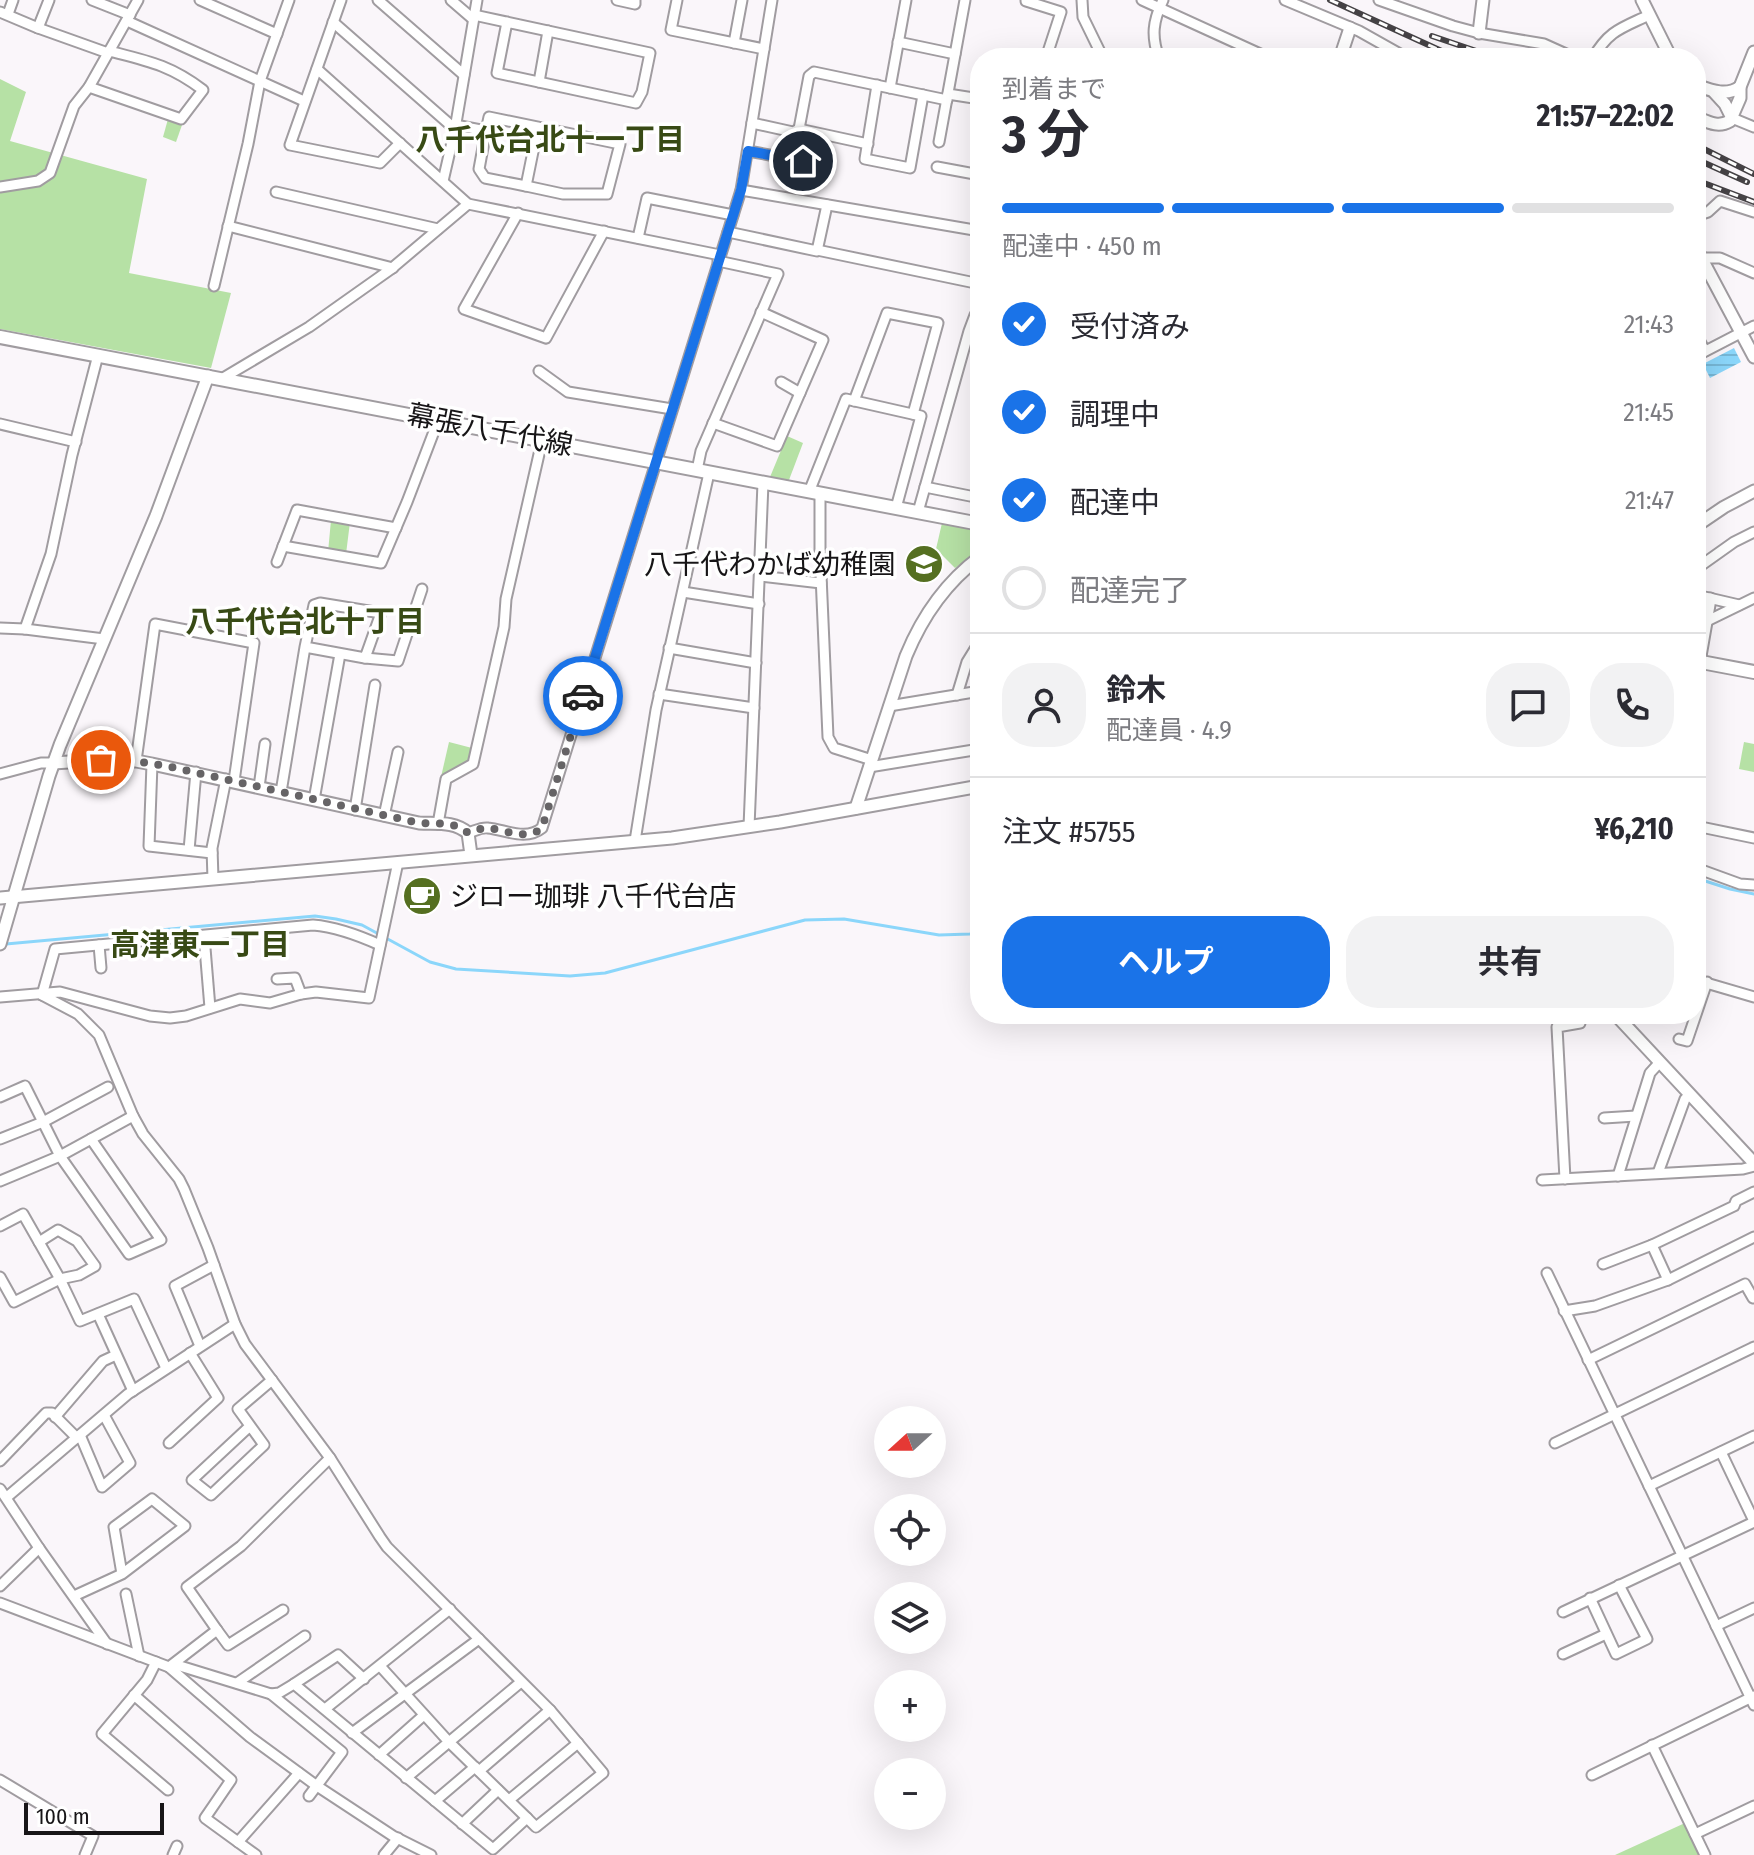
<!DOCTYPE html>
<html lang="ja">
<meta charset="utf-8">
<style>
body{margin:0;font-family:"Fira Sans Condensed","Noto Sans JP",sans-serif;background:#f2f2f3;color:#2b2b33;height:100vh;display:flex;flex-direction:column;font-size:30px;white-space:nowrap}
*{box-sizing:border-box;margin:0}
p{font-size:26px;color:#7c7c81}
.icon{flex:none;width:44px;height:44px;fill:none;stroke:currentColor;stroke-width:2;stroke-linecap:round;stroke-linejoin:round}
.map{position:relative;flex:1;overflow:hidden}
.drawer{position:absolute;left:970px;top:48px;width:736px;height:976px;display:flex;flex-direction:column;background:#fff;border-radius:32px;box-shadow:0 8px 32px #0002}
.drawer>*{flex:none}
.needle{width:52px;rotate:249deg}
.tools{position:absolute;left:874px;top:1406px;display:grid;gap:16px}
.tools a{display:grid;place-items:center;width:72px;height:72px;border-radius:50%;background:#fff;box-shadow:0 8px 32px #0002;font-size:40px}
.scale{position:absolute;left:24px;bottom:20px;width:140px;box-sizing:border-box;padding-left:8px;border:4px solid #171517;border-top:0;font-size:22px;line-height:28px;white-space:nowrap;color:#171517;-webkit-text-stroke:6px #fff;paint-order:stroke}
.pin{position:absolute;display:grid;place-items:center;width:68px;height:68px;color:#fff;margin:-34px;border:4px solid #fff;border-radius:50%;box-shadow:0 2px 8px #0007}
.courier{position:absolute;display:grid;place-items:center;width:80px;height:80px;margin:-40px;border:6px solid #1a73e8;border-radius:50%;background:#fff;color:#222;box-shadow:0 2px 10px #0007}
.overview em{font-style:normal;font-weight:700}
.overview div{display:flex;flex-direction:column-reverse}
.overview{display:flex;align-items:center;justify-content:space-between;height:136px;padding:0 32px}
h1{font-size:52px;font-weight:700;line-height:60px}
.bar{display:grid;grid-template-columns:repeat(4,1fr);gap:12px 8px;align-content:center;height:96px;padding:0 32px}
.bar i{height:10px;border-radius:6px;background:#e1e1e2}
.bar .selected{background:#1a73e8}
.bar p{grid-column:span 4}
.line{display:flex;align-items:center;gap:20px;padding:0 32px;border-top:2px solid #e1e1e2}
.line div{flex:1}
.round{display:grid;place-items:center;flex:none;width:84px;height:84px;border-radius:32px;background:#f2f2f3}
ol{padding:0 32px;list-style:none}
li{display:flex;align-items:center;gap:24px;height:88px}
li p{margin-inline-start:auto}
li .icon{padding:8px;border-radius:50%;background:#1a73e8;color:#fff;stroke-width:4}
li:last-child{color:#7c7c81}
li i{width:44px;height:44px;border:4px solid #e1e1e2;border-radius:50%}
.primary-button{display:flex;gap:16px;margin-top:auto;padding:16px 32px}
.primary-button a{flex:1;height:92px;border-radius:32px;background:#1a73e8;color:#fff;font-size:32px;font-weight:700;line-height:92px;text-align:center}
.primary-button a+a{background:#f2f2f3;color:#2b2b33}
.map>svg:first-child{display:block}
.park{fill:#b6e1a5}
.water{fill:url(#water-rules)}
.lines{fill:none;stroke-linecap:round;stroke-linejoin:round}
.stream{stroke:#8bd6fa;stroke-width:3}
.minor-casing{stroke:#a09ca0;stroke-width:13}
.tertiary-casing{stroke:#a09ca0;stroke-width:15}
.secondary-casing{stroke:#a09ca0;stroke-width:16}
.minor{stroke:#fff;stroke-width:9}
.tertiary{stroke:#fff;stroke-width:11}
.secondary{stroke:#fff;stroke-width:12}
.rail-casing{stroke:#454245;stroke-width:6}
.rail{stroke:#fff;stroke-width:3;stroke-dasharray:9;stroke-linecap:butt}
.done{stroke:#666466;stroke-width:8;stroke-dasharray:0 14.4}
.route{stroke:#1a73e8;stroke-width:10}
.labels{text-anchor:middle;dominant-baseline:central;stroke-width:7;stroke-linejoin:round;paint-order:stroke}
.street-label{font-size:28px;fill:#171517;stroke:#fff}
.poi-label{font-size:28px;fill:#171517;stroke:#fff;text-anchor:end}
.neighbourhood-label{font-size:30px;font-weight:bold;fill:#384a15;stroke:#fff}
</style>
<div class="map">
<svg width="1754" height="1855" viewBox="0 0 1754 1855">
<defs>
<pattern id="water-rules" width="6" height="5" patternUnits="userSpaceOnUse" patternTransform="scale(2)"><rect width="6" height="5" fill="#8bd6fa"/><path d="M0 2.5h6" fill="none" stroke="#77b7d6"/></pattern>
</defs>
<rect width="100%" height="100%" fill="#faf6fa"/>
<g class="park">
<path d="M 0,79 L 26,92 L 10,141 L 147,179 L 129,273 L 231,293 L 211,368 L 0,329 Z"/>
<path d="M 168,119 L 182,125 L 176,142 L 163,137 Z"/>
<path d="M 787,436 L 803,443 L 789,480 L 770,477 Z"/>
<path d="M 331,520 L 350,522 L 346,554 L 328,552 Z"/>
<path d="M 942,523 L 980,530 L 980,551 L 955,568 L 936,549 Z"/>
<path d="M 449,742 L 472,748 L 469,761 L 441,777 Z"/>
<path d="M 1744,742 L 1754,744 L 1754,772 L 1739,769 Z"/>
<path d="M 1685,1823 L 1701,1855 L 1615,1855 Z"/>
</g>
<path class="water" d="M 1734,348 L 1741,362 L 1710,378 L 1703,364 Z"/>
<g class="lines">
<g class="stream">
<path d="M 1696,878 L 1730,889 L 1754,894"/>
<path d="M 6,944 L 315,916 L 336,919 L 362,925 L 430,962 L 456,969 L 570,976 L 605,973 L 805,920 L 844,919 L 939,935 L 970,934 L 980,931"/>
</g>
<defs>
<g id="minor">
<path d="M 92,0 L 130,15"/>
<path d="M 200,0 L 277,34"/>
<path d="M 341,0 L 290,145 L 380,163 L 400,143"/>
<path d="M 378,0 L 464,75"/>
<path d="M 451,0 L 473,19"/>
<path d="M 617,0 L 635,4 L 635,0"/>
<path d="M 677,0 L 671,30 L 764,49"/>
<path d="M 1026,0 L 1026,1 L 1061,12 L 1046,58"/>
<path d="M 1082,0 L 1083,17 L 1103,58"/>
<path d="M 1142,0 L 1269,58"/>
<path d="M 1285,0 L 1359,31 L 1407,58"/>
<path d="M 1379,0 L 1453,26 L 1479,33 L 1544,44 L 1575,58"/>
<path d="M 0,12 L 38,28 L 108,53"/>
<path d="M 8,14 L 13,0"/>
<path d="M 474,15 L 650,53 L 642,92 L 636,103 L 497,73 L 507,22"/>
<path d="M 127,21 L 304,101"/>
<path d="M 333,22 L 455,129"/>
<path d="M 38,28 L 49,0"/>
<path d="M 898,42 L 955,54"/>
<path d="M 734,43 L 742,0"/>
<path d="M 1159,58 C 1151,36 1153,21 1163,0"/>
<path d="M 1593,58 C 1609,30 1622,28 1649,15"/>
<path d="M 317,69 L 468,204 L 720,255"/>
<path d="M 539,82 L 548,31"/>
<path d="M 877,85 L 865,159 L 910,168 L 923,95"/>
<path d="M 89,87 L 181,119 L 203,90 C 170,65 148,61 109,51"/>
<path d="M 890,88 L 906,0"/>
<path d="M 948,94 L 980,99"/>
<path d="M 1732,118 L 1754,127"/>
<path d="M 752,123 L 793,132 L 799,129 L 868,144"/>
<path d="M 455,125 L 486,131 L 489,117 L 620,144 L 607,194 L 563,194 L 526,186 L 538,127"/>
<path d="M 799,129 L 809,76 L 814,72 L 947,100"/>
<path d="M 486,131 L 479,169 L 485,178 L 526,186"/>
<path d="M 939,142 L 965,0"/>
<path d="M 748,151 L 829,166"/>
<path d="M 937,167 L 980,175"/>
<path d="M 443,181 L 455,129 L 477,0"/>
<path d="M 0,187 L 38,181 L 50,173 L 74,106 L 89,87 L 138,0"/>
<path d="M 741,190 L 980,231"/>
<path d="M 276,192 L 438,229"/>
<path d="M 518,213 L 464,309 L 546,338 L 604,231"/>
<path d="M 1696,216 L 1708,212 L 1720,201 L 1754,212"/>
<path d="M 228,226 L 393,268"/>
<path d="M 728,232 L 817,251 L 827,205"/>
<path d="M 638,238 L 647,198 L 733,215"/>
<path d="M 817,250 L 980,284"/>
<path d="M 1702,258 L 1720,258 L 1754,273"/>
<path d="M 214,286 L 248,144 L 260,81 L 289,0"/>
<path d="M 1696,334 L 1705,351"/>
<path d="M 1696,356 L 1754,326"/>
<path d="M 539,371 L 568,392 L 672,409"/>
<path d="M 223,378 L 309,327 L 391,269 L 468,204"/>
<path d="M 781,382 L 800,393"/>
<path d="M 854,401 L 887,313 L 938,323 L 913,414"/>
<path d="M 713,423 L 777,446 L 823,340 L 761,312"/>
<path d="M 0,424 L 76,442"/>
<path d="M 697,470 L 701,451 L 778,274 L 718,261"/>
<path d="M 925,487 L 970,496 L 980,496"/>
<path d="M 809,492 L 846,399 L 921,416 L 896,508"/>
<path d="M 820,494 L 820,552 L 828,737 L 834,748 L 872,760"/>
<path d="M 976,496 L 980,479"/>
<path d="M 918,512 L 969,331 L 975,315 L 980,316"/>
<path d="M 283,546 L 381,563 L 407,502 L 438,421"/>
<path d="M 277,562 L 297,510 L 396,528"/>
<path d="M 1696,569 L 1734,542 L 1754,532"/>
<path d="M 760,576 L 821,583"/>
<path d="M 683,592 L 759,604"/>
<path d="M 1696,595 L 1739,605"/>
<path d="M 1707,621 L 1754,598"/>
<path d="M 0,628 L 25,629 L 104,639"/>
<path d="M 25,629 L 51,554 L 72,455 L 98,355"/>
<path d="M 669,648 L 756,663"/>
<path d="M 365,658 L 398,661 L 422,589"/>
<path d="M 1696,676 L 1699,662"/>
<path d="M 659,694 L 754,708"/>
<path d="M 957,695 L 967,662 L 980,641"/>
<path d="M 889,706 L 980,691"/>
<path d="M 136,761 L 155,624 L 254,643 L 234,781"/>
<path d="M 152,764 L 149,846 L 212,853"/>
<path d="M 869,767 L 980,749"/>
<path d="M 0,774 L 41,763 L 53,763"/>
<path d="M 259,787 L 265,744"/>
<path d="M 281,792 L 305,647 L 314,605 L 320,603 L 381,613 L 365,658 L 305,647"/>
<path d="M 314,800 L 340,654"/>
<path d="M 355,810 L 375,685"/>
<path d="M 384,816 L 398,752"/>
<path d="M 438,824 L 446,779 L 473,764 L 504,627 L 506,599 L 542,441"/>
<path d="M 1696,826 L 1754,838"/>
<path d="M 749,827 L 763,483"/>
<path d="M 468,833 C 475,831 481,827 488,828 C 506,830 526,841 542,828 L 741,190 L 772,0"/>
<path d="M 635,841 L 656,710 L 709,473"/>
<path d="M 189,850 L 196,772"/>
<path d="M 1696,868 L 1740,884 L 1754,885"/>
<path d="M 213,879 L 212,848 L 226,779"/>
<path d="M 204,936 L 210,1008"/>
<path d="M 99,945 L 101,968"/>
<path d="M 277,979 L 295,978 L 301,994"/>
<path d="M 1696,980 L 1754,997"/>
<path d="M 42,995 L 55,949 L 313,925 C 337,927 358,935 380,945"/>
<path d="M 0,997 L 60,992 L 150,1016 L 170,1018 L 186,1016 L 240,999 L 270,1003 L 301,994 L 316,992 L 369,998 L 398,862"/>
<path d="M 1679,1039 L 1687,1041 L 1707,982"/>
<path d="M 0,1097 L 25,1086 L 60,1156 L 129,1254 L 161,1240 L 91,1139"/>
<path d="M 1604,1118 L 1636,1116"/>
<path d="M 0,1139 L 43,1122 L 108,1087"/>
<path d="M 1658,1173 L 1685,1099 L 1690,1095"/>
<path d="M 1618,1176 L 1650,1073 L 1660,1062"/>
<path d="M 1565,1179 L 1557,1027 L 1580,1023 L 1580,1014"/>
<path d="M 1542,1180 L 1743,1169 L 1754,1166"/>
<path d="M 0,1181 L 60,1156 L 133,1116"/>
<path d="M 0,1226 L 23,1214 L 60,1279 L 80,1321 L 134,1299 L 166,1368"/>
<path d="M 1652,1245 L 1668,1280"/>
<path d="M 1603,1264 L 1652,1245 L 1734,1206 L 1736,1201 L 1754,1192"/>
<path d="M 1547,1273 L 1754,1705"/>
<path d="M 0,1277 L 14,1302 L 60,1279 L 79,1275 L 95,1266 L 77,1241 L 58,1230 L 39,1242"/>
<path d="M 1564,1311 L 1595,1306 L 1668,1280 L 1754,1237"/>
<path d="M 98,1314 L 133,1391"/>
<path d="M 200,1346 L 175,1286 L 214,1265"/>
<path d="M 1588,1360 L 1745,1284 L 1753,1298 L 1754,1297"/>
<path d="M 55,1417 L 103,1361 L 116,1355"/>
<path d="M 250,1426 L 192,1480 L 211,1495 L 264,1445 L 238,1409 L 272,1380"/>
<path d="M 80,1435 L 102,1487 L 130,1463 L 104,1415"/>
<path d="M 169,1443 L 218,1398 L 190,1353"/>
<path d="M 1555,1443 L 1754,1347"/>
<path d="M 1721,1452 L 1754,1521"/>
<path d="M 330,1458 L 241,1546 L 187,1587 L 217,1630 L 169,1667 L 250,1737 L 317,1786 L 393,1836 L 431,1855"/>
<path d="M 0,1461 L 46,1413 L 52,1413 L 77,1438"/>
<path d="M 1649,1486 L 1754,1436"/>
<path d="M 0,1489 L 39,1548 L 107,1644"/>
<path d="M 7,1497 L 128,1394 L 235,1324"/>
<path d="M 0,1586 L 39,1548"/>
<path d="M 126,1594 L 139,1656"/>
<path d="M 74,1596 L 122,1574 L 185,1526 L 152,1499 L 114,1527 L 122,1574"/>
<path d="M 1590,1598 L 1616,1654 L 1647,1639 L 1619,1585"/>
<path d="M 0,1603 L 169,1667 L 180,1666 L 271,1694 L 279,1693 L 294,1684 L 493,1849 L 527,1818 L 536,1827 L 603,1773 L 550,1710 L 387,1547 L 380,1537 L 330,1458 L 245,1344 L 235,1324 L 208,1248 L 184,1189 L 179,1179 L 143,1134 L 133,1116 L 99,1035 L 78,1014 L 42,995"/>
<path d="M 1563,1612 L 1754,1522"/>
<path d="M 1716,1626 L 1754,1608"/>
<path d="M 217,1630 L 228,1645 L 283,1610"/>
<path d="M 1563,1654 L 1606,1634"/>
<path d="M 156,1662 L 147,1680 L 102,1734 L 168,1790"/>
<path d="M 380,1666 L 449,1742 L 406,1778"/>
<path d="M 521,1682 L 449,1742 L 527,1818"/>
<path d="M 237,1683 L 305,1636"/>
<path d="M 294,1684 L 338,1655 L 364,1679"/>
<path d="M 271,1694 L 342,1752 L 309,1796"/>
<path d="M 134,1695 L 231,1780 L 205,1818 L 238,1842 L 299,1773"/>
<path d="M 325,1709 L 450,1609"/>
<path d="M 352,1733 L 479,1639"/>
<path d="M 1652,1745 L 1705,1855"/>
<path d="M 379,1755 L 424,1715"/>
<path d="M 479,1771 L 550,1710"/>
<path d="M 1592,1775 L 1754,1696"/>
<path d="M 0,1780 L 93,1836 L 85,1855"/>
<path d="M 509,1800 L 578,1743"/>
<path d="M 435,1801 L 475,1767"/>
<path d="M 462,1824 L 498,1790"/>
<path d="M 1695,1834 L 1754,1806"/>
<path d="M 238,1842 L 256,1855"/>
<path d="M 173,1855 L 177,1846"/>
<path d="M 384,1855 L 398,1838"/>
</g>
<g id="tertiary">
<path d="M 1642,0 L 1671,58"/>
<path d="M 1479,33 L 1483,0"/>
<path d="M 1340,58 L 1350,28"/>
<path d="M 1696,85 C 1710,90 1726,97 1740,87"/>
<path d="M 1714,92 L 1725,104 L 1732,118"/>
<path d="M 1696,117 C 1708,122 1718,128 1730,121 L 1740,98 L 1740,87 L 1754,52"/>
<path d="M 1696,248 L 1754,357"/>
<path d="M 1696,526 L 1724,507 L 1754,491"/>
<path d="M 1699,662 L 1710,599"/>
<path d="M 53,763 L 101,760 L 136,761 L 152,764 L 419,823 C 437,824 454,821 468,833 L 471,855"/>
<path d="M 856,808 L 906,656 C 922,617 945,583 980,557"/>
<path d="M 0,898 L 672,838 L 780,822 L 980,786"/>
<path d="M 0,944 L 49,776 L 60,745 L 156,516 L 208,376"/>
<path d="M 1615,1014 L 1754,1163"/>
</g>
<g id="secondary">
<path d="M 0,337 L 980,524"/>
<path d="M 1696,661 L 1754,672"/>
</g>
</defs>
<use href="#minor" class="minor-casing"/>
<use href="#tertiary" class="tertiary-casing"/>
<use href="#secondary" class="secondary-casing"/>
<use href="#minor" class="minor"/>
<use href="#tertiary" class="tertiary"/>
<use href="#secondary" class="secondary"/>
<defs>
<g id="rail">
<path d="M 1330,0 L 1457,58"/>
<path d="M 1432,36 L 1497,58"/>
<path d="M 1696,145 L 1754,174"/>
<path d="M 1696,159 L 1747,182"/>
<path d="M 1696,180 L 1754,202"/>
</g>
</defs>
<use href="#rail" class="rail-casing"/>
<use href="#rail" class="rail"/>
</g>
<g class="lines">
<path class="done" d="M 101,760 L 136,761 L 171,767 L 419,823 C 437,824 454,821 468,833 C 475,831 481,828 488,828 C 506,830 526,841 542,828 L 583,696"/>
<path class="route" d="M 583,696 L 741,190 L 748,151 L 803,161"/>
</g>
<defs>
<symbol id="school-disc" viewBox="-11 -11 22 22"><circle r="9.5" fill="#556f21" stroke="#fff"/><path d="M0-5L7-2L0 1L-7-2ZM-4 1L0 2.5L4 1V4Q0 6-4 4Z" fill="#fff"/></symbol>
<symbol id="cafe-disc" viewBox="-11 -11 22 22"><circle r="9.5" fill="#556f21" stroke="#fff"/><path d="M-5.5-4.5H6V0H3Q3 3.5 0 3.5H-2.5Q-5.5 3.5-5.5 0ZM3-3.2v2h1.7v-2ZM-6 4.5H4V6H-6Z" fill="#fff"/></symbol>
</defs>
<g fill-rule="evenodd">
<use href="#school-disc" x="902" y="542" width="44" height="44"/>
<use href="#cafe-disc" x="400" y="874" width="44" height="44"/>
</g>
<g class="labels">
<g class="street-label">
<text transform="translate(490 430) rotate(11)">幕張八千代線</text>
</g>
<g class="poi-label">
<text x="896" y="564">八千代わかば幼稚園</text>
<text x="450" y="896" text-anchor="start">ジロー珈琲 八千代台店</text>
</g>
<g class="neighbourhood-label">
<text x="550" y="140">八千代台北十一丁目</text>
<text x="305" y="622">八千代台北十丁目</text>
<text x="200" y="945">高津東一丁目</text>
</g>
</g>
</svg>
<div class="tools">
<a><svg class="needle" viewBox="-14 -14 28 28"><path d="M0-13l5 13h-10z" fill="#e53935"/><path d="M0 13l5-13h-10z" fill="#7c7c81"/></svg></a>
<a><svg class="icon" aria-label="locate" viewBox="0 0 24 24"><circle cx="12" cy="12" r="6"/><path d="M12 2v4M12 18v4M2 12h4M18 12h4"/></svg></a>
<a><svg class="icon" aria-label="layers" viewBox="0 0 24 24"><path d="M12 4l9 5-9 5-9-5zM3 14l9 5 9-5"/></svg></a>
<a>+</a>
<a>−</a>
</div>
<div class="scale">100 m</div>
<div class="pin" style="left:101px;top:760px;background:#ea580c"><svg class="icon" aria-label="bag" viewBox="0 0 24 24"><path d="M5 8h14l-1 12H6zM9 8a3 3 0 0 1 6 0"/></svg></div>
<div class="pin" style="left:803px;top:161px;background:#1f2937"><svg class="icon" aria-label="home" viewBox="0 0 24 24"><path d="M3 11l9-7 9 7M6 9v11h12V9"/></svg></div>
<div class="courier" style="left:583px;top:696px"><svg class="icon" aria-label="car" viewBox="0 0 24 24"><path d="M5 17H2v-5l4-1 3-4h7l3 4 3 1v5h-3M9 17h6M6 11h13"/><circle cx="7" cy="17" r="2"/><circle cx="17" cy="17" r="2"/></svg></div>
<section class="drawer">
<div class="overview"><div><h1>3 分</h1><p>到着まで</p></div><em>21:57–22:02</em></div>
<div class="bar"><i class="selected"></i><i class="selected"></i><i class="selected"></i><i></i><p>配達中 · 450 m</p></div>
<ol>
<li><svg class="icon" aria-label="check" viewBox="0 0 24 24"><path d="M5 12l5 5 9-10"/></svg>受付済み<p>21:43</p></li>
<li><svg class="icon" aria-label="check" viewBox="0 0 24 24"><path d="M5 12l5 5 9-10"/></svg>調理中<p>21:45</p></li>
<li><svg class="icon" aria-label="check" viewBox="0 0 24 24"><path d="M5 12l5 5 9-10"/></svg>配達中<p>21:47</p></li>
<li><i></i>配達完了</li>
</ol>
<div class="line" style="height:144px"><a class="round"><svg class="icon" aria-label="person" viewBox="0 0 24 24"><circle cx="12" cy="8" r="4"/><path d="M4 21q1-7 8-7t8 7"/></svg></a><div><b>鈴木</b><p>配達員 · 4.9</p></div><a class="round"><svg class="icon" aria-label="chat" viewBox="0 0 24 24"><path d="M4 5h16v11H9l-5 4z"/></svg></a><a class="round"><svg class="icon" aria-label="phone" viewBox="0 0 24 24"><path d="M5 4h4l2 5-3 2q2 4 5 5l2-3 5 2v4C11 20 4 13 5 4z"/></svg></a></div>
<div class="line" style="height:104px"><div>注文 #5755</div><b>¥6,210</b></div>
<div class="primary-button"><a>ヘルプ</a><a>共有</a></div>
</section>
</div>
